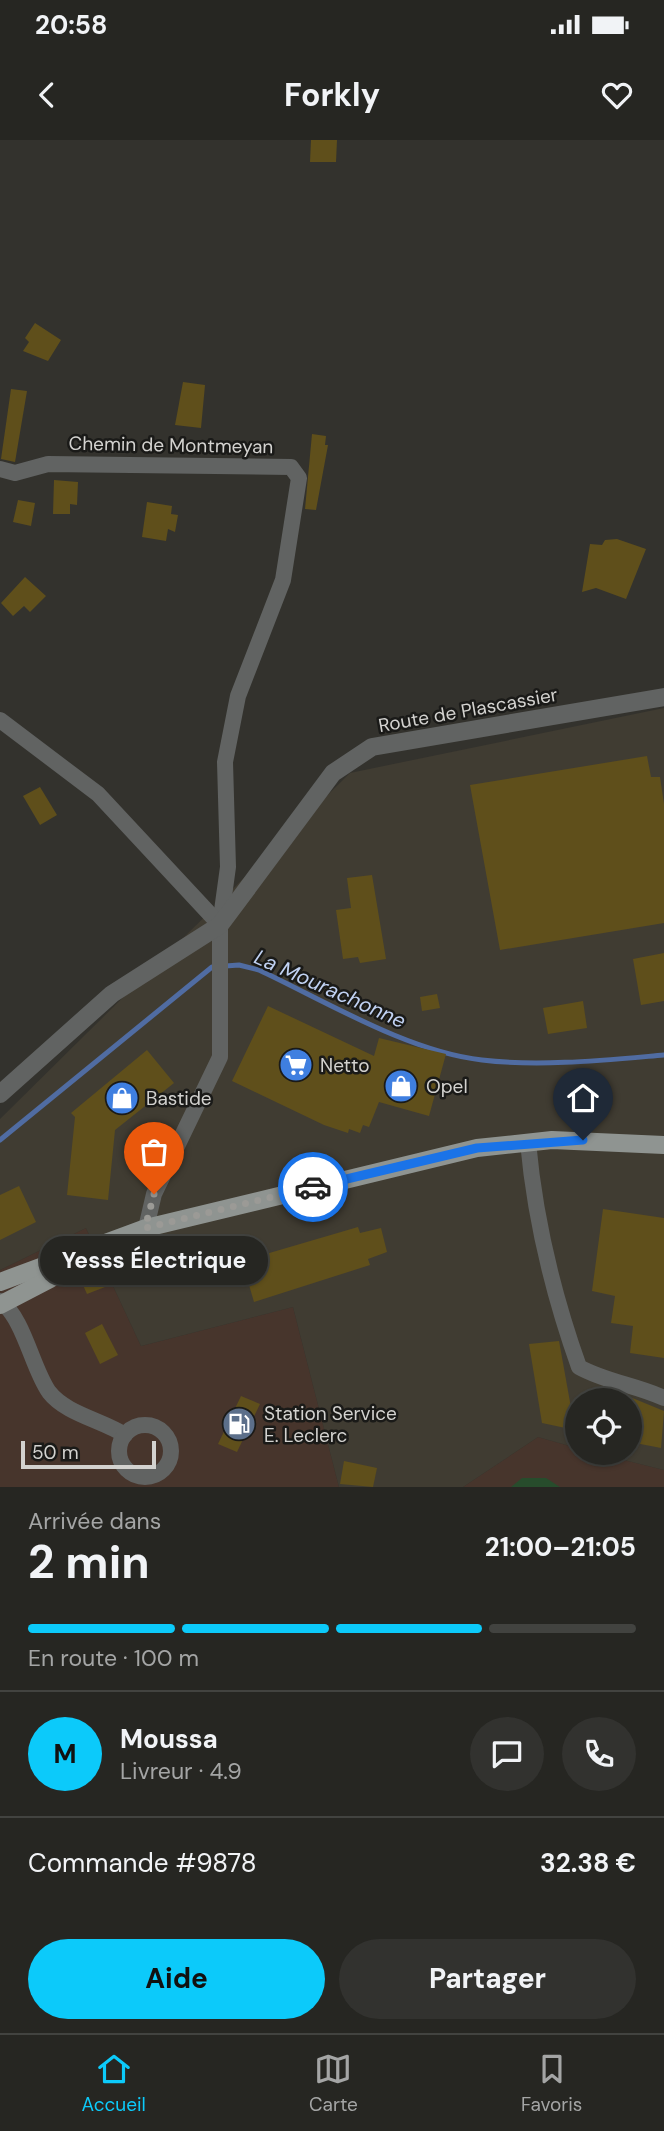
<!DOCTYPE html>
<html lang="fr">
<meta charset="utf-8">
<style>
body{margin:0;font-family:"DM Sans",sans-serif;background:#32322f;color:#f1f3f6;height:100vh;display:flex;flex-direction:column;font-size:26px;white-space:nowrap}
*{box-sizing:border-box;margin:0}
p{font-size:23px;color:#a4a5a5}
.icon{flex:none;width:38px;height:38px;fill:none;stroke:currentColor;stroke-width:2;stroke-linecap:round;stroke-linejoin:round}
.map{position:relative;height:1347px;overflow:hidden}
.sheet{display:flex;flex-direction:column;background:#262622;flex:1}
.sheet>*{flex:none}
.tools{position:absolute;left:565px;top:1248px;display:grid;gap:14px}
.tools a{display:grid;place-items:center;width:77px;height:77px;border-radius:50%;background:#262622;box-shadow:0 2px 5px #0004,0 0 0 2px #424340;font-size:35px}
.scale{position:absolute;left:21px;bottom:18px;width:135px;box-sizing:border-box;padding-left:7px;border:4px solid #d3d2cf;border-top:0;font-size:19px;line-height:24px;white-space:nowrap;color:#d3d2cf;-webkit-text-stroke:5px #1a1a18;paint-order:stroke}
.pin{position:absolute;display:grid;place-items:center;width:60px;height:60px;color:#fff;margin:-72px -30px;border-radius:50% 50% 50% 0;rotate:-45deg;box-shadow:0 0 7px #0007}
.pin .icon{rotate:45deg}
.courier{position:absolute;display:grid;place-items:center;width:70px;height:70px;margin:-35px;border:5px solid #1a73e8;border-radius:50%;background:#fff;color:#222;box-shadow:0 2px 9px #0007}
.bubble{position:absolute;height:49px;border-radius:24px;background:#262622;box-shadow:0 2px 5px #0004,0 0 0 2px #424340;font-size:23px;font-weight:700;line-height:49px;text-align:center}
.headline em{font-style:normal;font-weight:700}
.headline div{display:flex;flex-direction:column-reverse}
.headline{display:flex;align-items:center;justify-content:space-between;height:119px;padding:0 28px}
h1{font-size:46px;font-weight:700;line-height:52px}
.bar{display:grid;grid-template-columns:repeat(4,1fr);gap:10px 7px;align-content:center;height:84px;padding:0 28px}
.bar i{height:9px;border-radius:5px;background:#424340}
.bar .active{background:#0ccafa}
.bar p{grid-column:span 4}
.line{display:flex;align-items:center;gap:18px;padding:0 28px;border-top:2px solid #424340}
.line div{flex:1}
.round{display:grid;place-items:center;flex:none;width:74px;height:74px;border-radius:37px;background:#32322f}
.primary-button{display:flex;gap:14px;margin-top:auto;padding:14px 28px}
.primary-button a{flex:1;height:80px;border-radius:42px;background:#0ccafa;color:#111;font-size:28px;font-weight:700;line-height:80px;text-align:center}
.primary-button a+a{background:#32322f;color:#f1f3f6}
.status{display:flex;justify-content:space-between;align-items:center;height:49px;padding:0 35px;background:#262622;direction:ltr}
.status svg{height:19px;fill:currentColor}
header{display:flex;justify-content:space-between;align-items:center;height:91px;padding:0 28px;background:#262622;font-size:32px;font-weight:700}
.tabs{display:flex;justify-content:space-around;align-items:center;height:98px;border-top:2px solid #424340;background:#262622;font-size:19px;color:#a4a5a5}
.tabs a{display:grid;justify-items:center;gap:4px}
.tabs .active{color:#0ccafa}
.map>svg:first-child{display:block}
.commercial{fill:#47352c}
.built{fill:#403c32}
.green{fill:#274c2c}
.lines{fill:none;stroke-linecap:round;stroke-linejoin:round}
.stream{stroke:#506ca2;stroke-width:5}
.building{fill:#5f4f1b}
.minor{stroke:#616362;stroke-width:16}
.tertiary{stroke:#616362;stroke-width:18}
.primary{stroke:#8f9491;stroke-width:18}
.done{stroke:#9b9a96;stroke-width:7;stroke-dasharray:0 12.6}
.route{stroke:#1a73e8;stroke-width:9}
.labels{text-anchor:middle;dominant-baseline:central;stroke-width:5;stroke-linejoin:round;paint-order:stroke}
.street-label{font-size:19px;fill:#d3d2cf;stroke:#1a1a18}
.poi-label{font-size:19px;fill:#d3d2cf;stroke:#1a1a18;text-anchor:start}
.water-label{font-size:21px;font-style:italic;fill:#c1d2f3;stroke:#1a1a18}
</style>
<div class="status"><b>20:58</b><svg viewBox="0 0 49 12"><path d="M0 12V9h3v3zM5 12V6h3v6zM10 12V3h3v9zM15 12V0h3v12zM26 1h20v11H26zM47 4h2v5h-2z"/></svg></div>
<header><svg class="icon" aria-label="back" viewBox="0 0 24 24"><path d="M15 5l-7 7 7 7"/></svg>Forkly<svg class="icon" aria-label="heart" viewBox="0 0 24 24"><path d="M12 20l-8-8c-3-5 5-10 8-4 3-6 11-1 8 4z"/></svg></header>
<div class="map">
<svg width="664" height="1347" viewBox="0 0 664 1347">
<rect width="100%" height="100%" fill="#33322d"/>
<g class="commercial">
<path d="M 86,1088 L 141,1206 L 293,1167 L 339,1347 L 0,1347 L 0,1130 Z"/>
<path d="M 538,1297 L 577,1308 L 578,1312 L 596,1313 L 664,1330 L 664,1347 L 463,1347 Z"/>
</g>
<path class="built" d="M 664,568 L 664,1330 L 596,1313 L 630,1312 L 630,1260 L 578,1260 L 577,1308 L 538,1297 L 463,1347 L 339,1347 L 293,1167 L 141,1206 L 86,1088 L 0,1130 L 0,979 L 350,633 Z"/>
<path class="green" d="M 522,1338 L 546,1338 L 560,1347 L 511,1347 Z"/>
<g class="lines">
<path class="stream" d="M 0,1000 L 212,827 L 239,825 L 259,830 C 325,861 409,912 482,920 C 540,927 606,920 664,915"/>
</g>
<g class="building">
<path d="M 311,0 L 337,0 L 336,22 L 310,22 Z"/>
<path d="M 35,183 L 61,200 L 48,221 L 23,211 L 29,202 L 25,198 Z"/>
<path d="M 183,242 L 205,245 L 201,288 L 175,285 Z"/>
<path d="M 11,249 L 27,251 L 15,322 L 1,319 Z"/>
<path d="M 312,294 L 326,296 L 325,305 L 328,305 L 316,370 L 305,369 Z"/>
<path d="M 54,340 L 78,342 L 77,365 L 70,364 L 70,374 L 53,374 Z"/>
<path d="M 18,360 L 35,363 L 31,386 L 13,382 Z"/>
<path d="M 147,362 L 172,366 L 171,374 L 178,375 L 175,392 L 168,389 L 166,401 L 142,397 Z"/>
<path d="M 617,399 L 646,409 L 626,459 L 596,448 L 582,452 L 590,404 L 602,405 L 605,400 Z"/>
<path d="M 25,437 L 46,456 L 30,472 L 24,466 L 13,476 L 1,463 Z"/>
<path d="M 647,616 L 651,637 L 660,637 L 664,664 L 664,783 L 500,810 L 470,645 Z"/>
<path d="M 40,647 L 57,675 L 40,685 L 23,656 Z"/>
<path d="M 372,735 L 386,819 L 360,823 L 358,817 L 343,819 L 336,770 L 351,768 L 347,738 Z"/>
<path d="M 664,813 L 664,861 L 641,865 L 633,819 Z"/>
<path d="M 437,854 L 440,868 L 422,871 L 420,857 Z"/>
<path d="M 583,861 L 587,888 L 548,894 L 543,868 Z"/>
<path d="M 268,866 L 374,916 L 379,898 L 446,914 L 429,976 L 379,962 L 369,987 L 363,985 L 360,993 L 349,989 L 348,993 L 324,985 L 232,941 Z"/>
<path d="M 147,910 L 174,943 L 115,990 L 108,1060 L 67,1055 L 75,977 L 71,973 Z"/>
<path d="M 19,1046 L 36,1082 L 0,1100 L 0,1055 Z"/>
<path d="M 603,1069 L 664,1078 L 664,1218 L 630,1213 L 633,1186 L 611,1183 L 615,1156 L 592,1151 Z"/>
<path d="M 358,1087 L 360,1093 L 381,1088 L 387,1112 L 368,1119 L 370,1125 L 254,1162 L 242,1121 Z"/>
<path d="M 189,1103 L 194,1127 L 166,1132 L 166,1111 Z"/>
<path d="M 113,1118 L 123,1140 L 87,1154 L 78,1134 Z"/>
<path d="M 102,1184 L 118,1215 L 100,1224 L 85,1193 Z"/>
<path d="M 559,1201 L 563,1223 L 575,1290 L 542,1283 L 529,1204 Z"/>
<path d="M 241,1256 L 260,1264 L 237,1312 L 218,1304 Z"/>
<path d="M 630,1257 L 664,1271 L 661,1308 L 630,1302 Z"/>
<path d="M 344,1321 L 377,1328 L 373,1347 L 340,1344 Z"/>
</g>
<g class="lines">
<g class="minor">
<path d="M 0,329 L 15,333 L 48,324 L 291,327 L 299,338 L 283,440 L 238,556 L 225,622 L 228,727 L 220,785 L 220,917 L 154,1054 L 146,1088"/>
<path d="M 0,580 L 98,654 L 220,785"/>
<path d="M 528,1002 C 535,1080 553,1154 579,1227 C 606,1242 636,1245 664,1258"/>
<path d="M 0,1161 C 24,1178 32,1228 49,1252 C 66,1274 102,1280 125,1295"/>
<circle cx="145" cy="1311" r="26"/>
</g>
<path class="tertiary" d="M 0,954 L 112,854 L 220,785 L 333,633 L 372,607 L 664,557"/>
<g class="primary">
<path d="M 0,1142 L 146,1088 L 477,1008 L 552,1000 L 664,1005"/>
<path d="M 0,1165 L 50,1139 L 82,1118"/>
</g>
</g>
<g class="lines">
<path class="done" d="M 154,1054 L 145,1088 L 313,1047"/>
<path class="route" d="M 313,1047 L 477,1008 L 583,1000"/>
</g>
<defs>
<symbol id="supermarket-disc" viewBox="-11 -11 22 22"><circle r="9.5" fill="#3f7fe0" stroke="#1a1a18"/><path d="M-6-5.5h2.5l.6 2H6L4.5 2H-2.5L-4.4-4H-6ZM-1.5 3.2a1.3 1.3 0 1 0 .1 0ZM3 3.2a1.3 1.3 0 1 0 .1 0Z" fill="#fff"/></symbol>
<symbol id="shop-disc" viewBox="-11 -11 22 22"><circle r="9.5" fill="#3f7fe0" stroke="#1a1a18"/><path d="M-5-2.5h2.3a2.7 3.5 0 0 1 5.4 0H5L5.5 6h-11ZM-1.5-2.5h3a1.5 2.3 0 0 0-3 0Z" fill="#fff"/></symbol>
<symbol id="fuel-disc" viewBox="-11 -11 22 22"><circle r="9.5" fill="#5c6f8a" stroke="#1a1a18"/><path d="M-5.5-6h7V0h2V4h1.3V-2.5L3-4.5l.8-.8L6-3V5H2.5V1h-1V6h-7ZM-4.2-4.7v3.2H.2V-4.7Z" fill="#fff"/></symbol>
</defs>
<g fill-rule="evenodd">
<use href="#supermarket-disc" x="277" y="906" width="38" height="38"/>
<use href="#shop-disc" x="382" y="927" width="38" height="38"/>
<use href="#shop-disc" x="103" y="939" width="38" height="38"/>
<use href="#fuel-disc" x="220" y="1265" width="38" height="38"/>
</g>
<g class="labels">
<g class="street-label">
<text transform="translate(171 305) rotate(1)">Chemin de Montmeyan</text>
<text transform="translate(468 570) rotate(-10)">Route de Plascassier</text>
</g>
<g class="poi-label">
<text x="320" y="925">Netto</text>
<text x="426" y="946">Opel</text>
<text x="146" y="958">Bastide</text>
<text x="264" y="1273">Station Service<tspan x="264" dy="22">E. Leclerc</tspan></text>
</g>
<g class="water-label">
<text transform="translate(330 849) rotate(24)">La Mourachonne</text>
</g>
</g>
</svg>
<div class="tools">
<a><svg class="icon" aria-label="locate" viewBox="0 0 24 24"><circle cx="12" cy="12" r="6"/><path d="M12 2v4M12 18v4M2 12h4M18 12h4"/></svg></a>
</div>
<div class="scale">50 m</div>
<div class="pin" style="left:154px;top:1054px;background:#ea580c"><svg class="icon" aria-label="bag" viewBox="0 0 24 24"><path d="M5 8h14l-1 12H6zM9 8a3 3 0 0 1 6 0"/></svg></div>
<div class="pin" style="left:583px;top:1000px;background:#1f2937"><svg class="icon" aria-label="home" viewBox="0 0 24 24"><path d="M3 11l9-7 9 7M6 9v11h12V9"/></svg></div>
<div class="courier" style="left:313px;top:1047px"><svg class="icon" aria-label="car" viewBox="0 0 24 24"><path d="M5 17H2v-5l4-1 3-4h7l3 4 3 1v5h-3M9 17h6M6 11h13"/><circle cx="7" cy="17" r="2"/><circle cx="17" cy="17" r="2"/></svg></div>
<div class="bubble" style="left:40px;top:1096px;width:228px">Yesss Électrique</div>
</div>
<section class="sheet">
<div class="headline"><div><h1>2 min</h1><p>Arrivée dans</p></div><em>21:00–21:05</em></div>
<div class="bar"><i class="active"></i><i class="active"></i><i class="active"></i><i></i><p>En route · 100 m</p></div>
<div class="line" style="height:126px"><b class="round" style="background:#0ccafa;color:#111">M</b><div><b>Moussa</b><p>Livreur · 4.9</p></div><a class="round"><svg class="icon" aria-label="chat" viewBox="0 0 24 24"><path d="M4 5h16v11H9l-5 4z"/></svg></a><a class="round"><svg class="icon" aria-label="phone" viewBox="0 0 24 24"><path d="M5 4h4l2 5-3 2q2 4 5 5l2-3 5 2v4C11 20 4 13 5 4z"/></svg></a></div>
<div class="line" style="height:91px"><div>Commande #9878</div><b>32.38 €</b></div>
<div class="primary-button"><a>Aide</a><a>Partager</a></div>
</section>
<nav class="tabs">
<a class="active"><svg class="icon" aria-label="home" viewBox="0 0 24 24"><path d="M3 11l9-7 9 7M6 9v11h12V9"/></svg>Accueil</a>
<a><svg class="icon" aria-label="map" viewBox="0 0 24 24"><path d="M3 6l6-2 6 2 6-2v14l-6 2-6-2-6 2zM9 4v14M15 6v14"/></svg>Carte</a>
<a><svg class="icon" aria-label="saved" viewBox="0 0 24 24"><path d="M7 4h10v16l-5-4-5 4z"/></svg>Favoris</a>
</nav>
